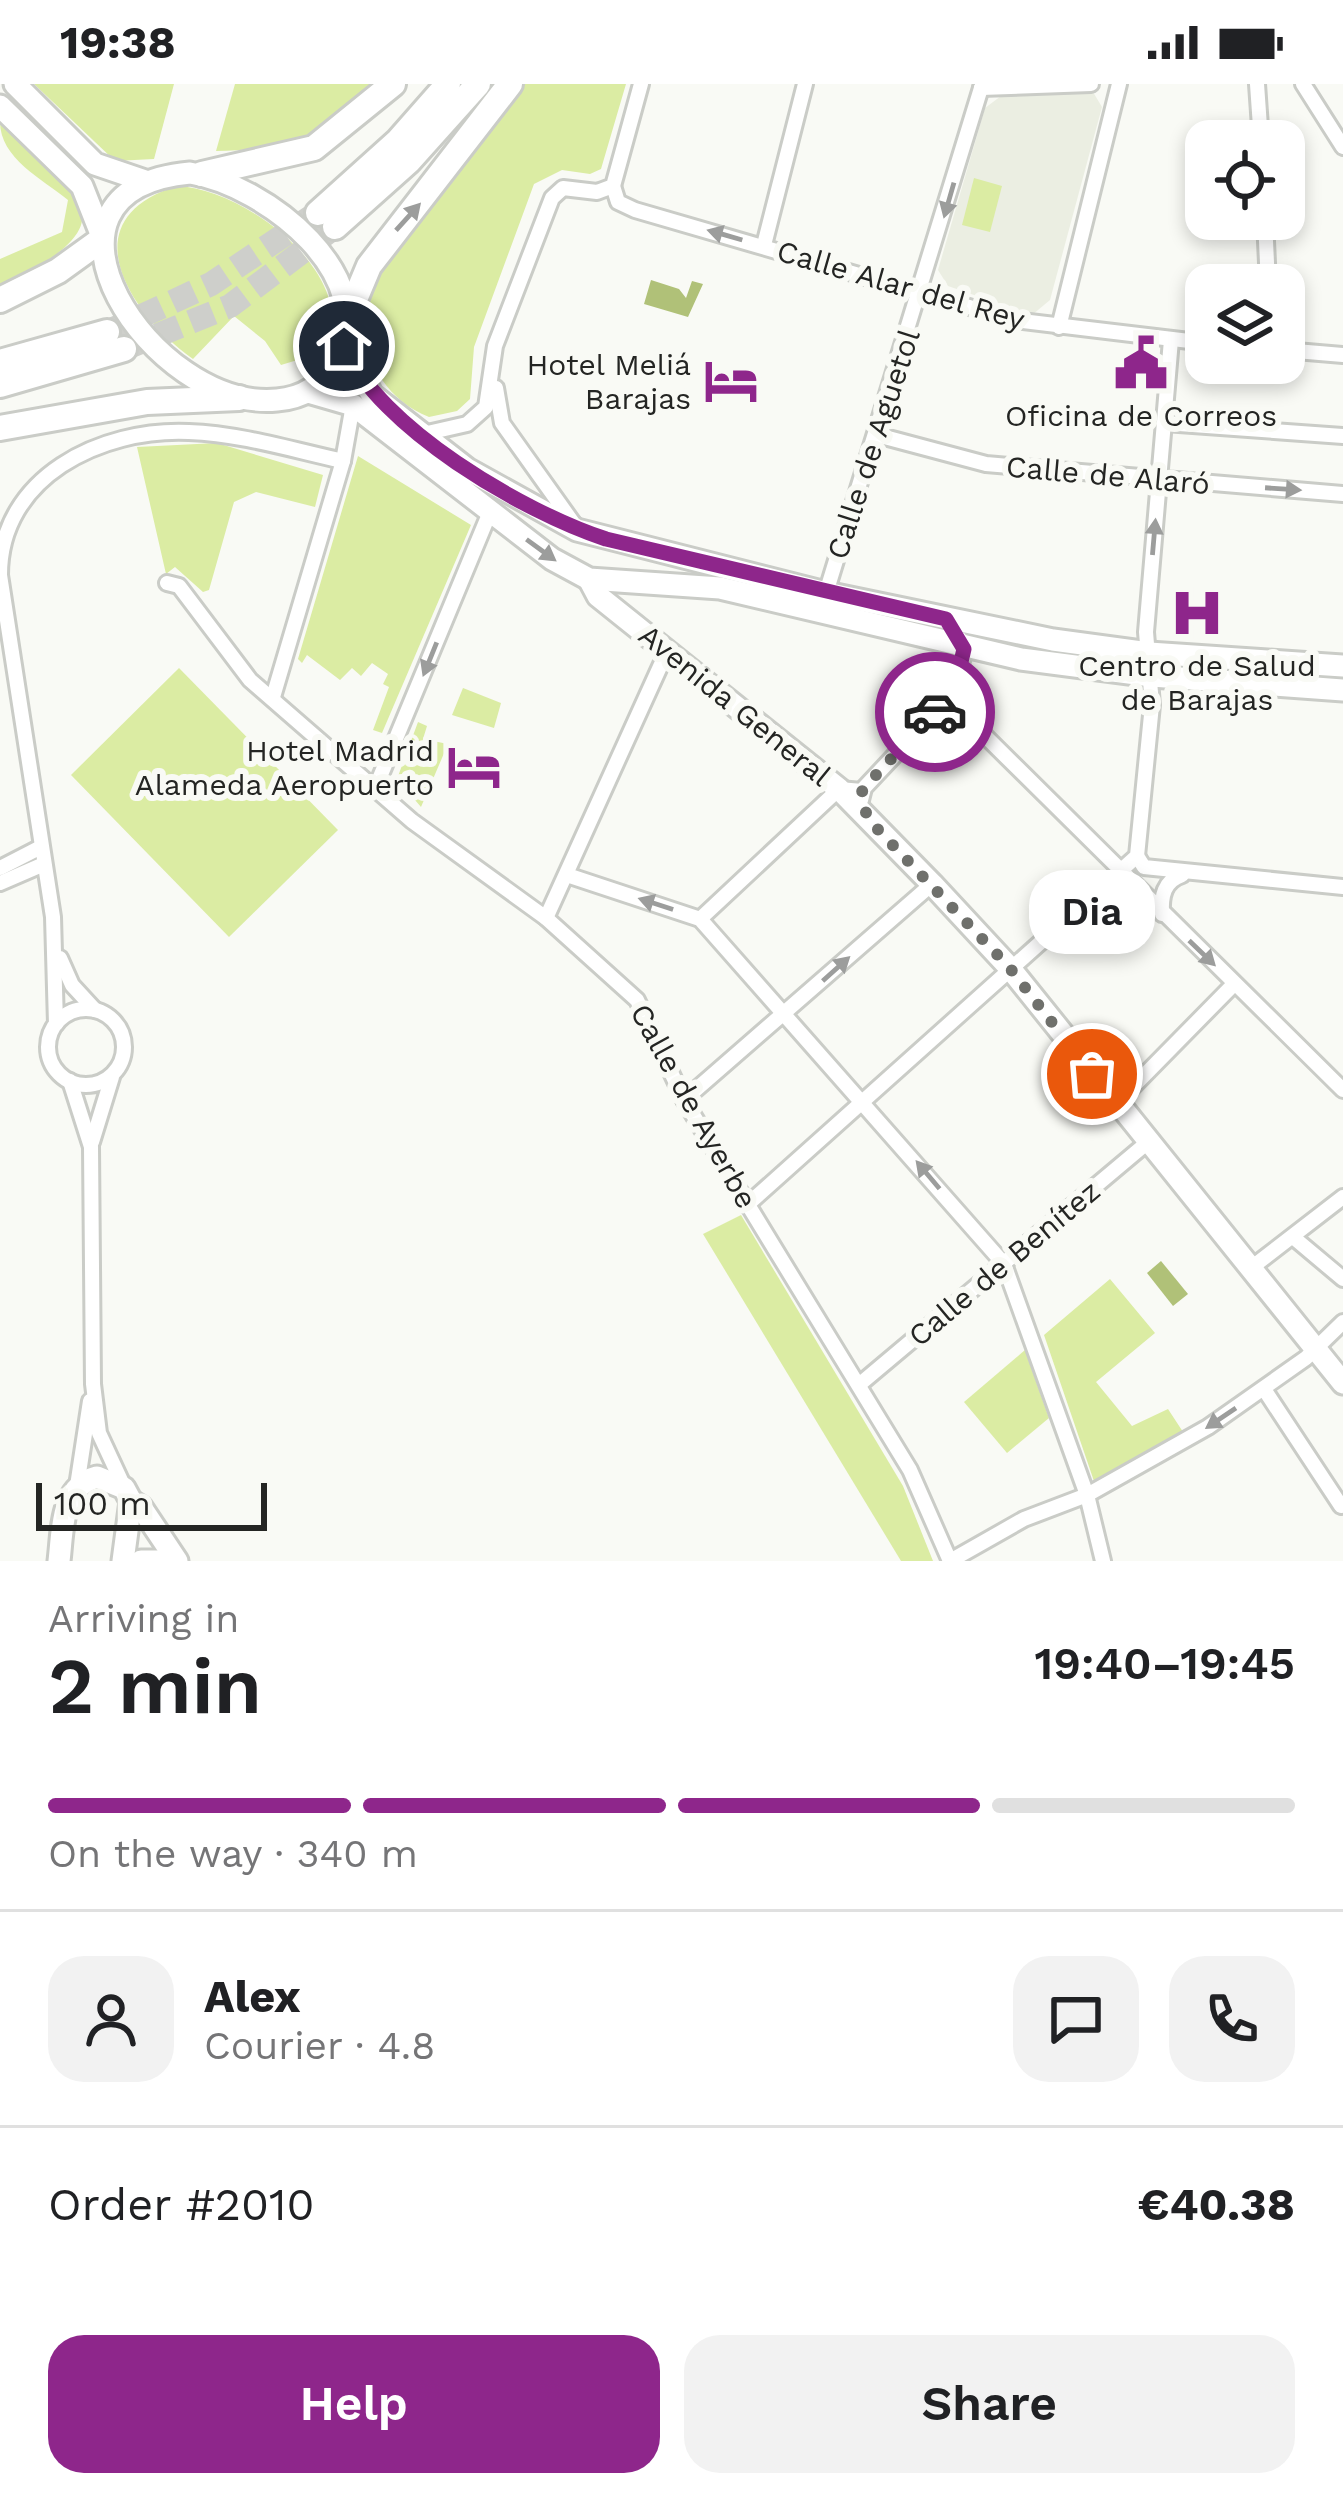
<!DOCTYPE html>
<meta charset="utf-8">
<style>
body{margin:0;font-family:"Work Sans",sans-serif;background:#f2f2f2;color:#202124;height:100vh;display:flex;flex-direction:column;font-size:45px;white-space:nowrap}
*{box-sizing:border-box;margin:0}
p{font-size:39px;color:#757577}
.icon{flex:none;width:66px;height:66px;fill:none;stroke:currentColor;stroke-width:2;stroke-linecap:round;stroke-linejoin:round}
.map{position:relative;height:1477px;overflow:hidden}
.side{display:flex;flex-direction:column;background:#fff;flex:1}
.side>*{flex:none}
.controls{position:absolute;left:1185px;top:36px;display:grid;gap:24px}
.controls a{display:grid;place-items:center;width:120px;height:120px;border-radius:24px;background:#fff;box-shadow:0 6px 18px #0003;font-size:60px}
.scale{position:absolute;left:36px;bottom:30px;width:231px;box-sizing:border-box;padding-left:12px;border:6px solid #242523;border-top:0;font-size:33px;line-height:42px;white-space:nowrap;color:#242523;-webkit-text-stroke:9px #f9faf5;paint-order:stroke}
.pin{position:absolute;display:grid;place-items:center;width:102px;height:102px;color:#fff;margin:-51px;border:6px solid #fff;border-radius:50%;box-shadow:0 3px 12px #0007}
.courier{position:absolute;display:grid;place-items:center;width:120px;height:120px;margin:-60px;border:9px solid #8e268b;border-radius:50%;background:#fff;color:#222;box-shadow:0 3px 15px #0007}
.bubble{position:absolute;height:84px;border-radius:36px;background:#fff;box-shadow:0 6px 18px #0003;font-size:39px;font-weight:600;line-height:84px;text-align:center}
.head em{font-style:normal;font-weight:600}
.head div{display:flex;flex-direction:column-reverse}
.head{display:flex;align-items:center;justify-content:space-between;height:204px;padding:0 48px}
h1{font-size:78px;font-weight:600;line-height:90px}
.bar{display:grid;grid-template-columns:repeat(4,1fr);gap:18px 12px;align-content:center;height:144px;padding:0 48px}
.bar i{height:15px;border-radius:9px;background:#e0e0e0}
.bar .active{background:#8e268b}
.bar p{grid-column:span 4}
.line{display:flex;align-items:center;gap:30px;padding:0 48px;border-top:3px solid #e0e0e0}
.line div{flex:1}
.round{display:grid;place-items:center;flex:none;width:126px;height:126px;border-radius:36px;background:#f2f2f2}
.primary-button{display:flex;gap:24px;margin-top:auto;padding:24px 48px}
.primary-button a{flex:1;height:138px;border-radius:36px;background:#8e268b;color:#fff;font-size:48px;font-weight:600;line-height:138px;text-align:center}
.primary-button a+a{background:#f2f2f2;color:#202124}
.status{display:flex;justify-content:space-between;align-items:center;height:84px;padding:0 60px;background:#fff;direction:ltr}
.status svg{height:33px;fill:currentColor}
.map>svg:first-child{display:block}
.built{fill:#ebeee2}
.green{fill:#dbeca3}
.water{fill:#b0c178}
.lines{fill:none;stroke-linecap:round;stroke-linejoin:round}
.highway-tunnel{stroke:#cecfcb;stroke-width:24;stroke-dasharray:24 12;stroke-linecap:butt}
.street-casing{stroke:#caccc7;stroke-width:20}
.secondary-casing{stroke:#caccc7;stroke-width:27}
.highway-casing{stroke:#caccc7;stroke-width:30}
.street{stroke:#fff;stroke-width:14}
.secondary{stroke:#fff;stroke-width:21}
.highway{stroke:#fff;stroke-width:24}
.oneway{fill:#9c9d9c}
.done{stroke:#6f706c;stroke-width:12;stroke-dasharray:0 21.6}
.route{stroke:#8e268b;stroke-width:15}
.labels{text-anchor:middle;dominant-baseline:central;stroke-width:12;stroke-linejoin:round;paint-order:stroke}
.street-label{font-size:30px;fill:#242523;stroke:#f9faf5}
.poi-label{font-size:30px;fill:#242523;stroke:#f9faf5;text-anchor:end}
</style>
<div class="status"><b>19:38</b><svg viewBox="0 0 49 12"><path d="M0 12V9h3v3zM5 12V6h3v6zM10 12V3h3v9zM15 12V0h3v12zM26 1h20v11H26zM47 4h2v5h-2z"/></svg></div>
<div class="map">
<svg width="1343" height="1477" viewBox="0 0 1343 1477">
<rect width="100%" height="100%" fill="#f9faf5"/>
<path class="built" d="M 1093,8 L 1102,23 L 1050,216 L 1032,231 L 948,202 L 938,186 L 985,24 L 1001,12 Z"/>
<g class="green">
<path d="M 34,0 L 174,0 L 154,75 L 115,77 Z"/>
<path d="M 235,0 L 377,0 C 324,51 289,66 216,67 Z"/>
<path d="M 522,0 L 626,0 L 601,85 L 590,90 L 562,86 L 534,100 L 474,263 L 470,315 L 457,327 L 429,333 C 368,308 350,243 383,186 C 422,120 483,67 522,0 Z"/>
<path d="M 0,38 C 90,124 128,133 0,207 L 0,175 L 62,148 L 68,116 C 42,95 0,74 0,38 Z"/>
<path d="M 974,94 L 1002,102 L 990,148 L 962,141 Z"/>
<path d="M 177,102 C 250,105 377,203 317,282 L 304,274 L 281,281 L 265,257 L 234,232 L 193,275 C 130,230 68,136 177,102 Z"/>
<path d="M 217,359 L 323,391 L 315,423 L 256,408 L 234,418 L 209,506 L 203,508 L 175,483 L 166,490 L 137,363 Z"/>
<path d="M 358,372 L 471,441 L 382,649 L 373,646 L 389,603 L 383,600 L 388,590 L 372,579 L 361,592 L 352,584 L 340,596 L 307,571 L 302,579 L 298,575 Z"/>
<path d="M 179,584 L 338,746 L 229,853 L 71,691 Z"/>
<path d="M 463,604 L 501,619 L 494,644 L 452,631 Z"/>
<path d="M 418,638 L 427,642 L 423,655 L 448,660 L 421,723 L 397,695 Z"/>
<path d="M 741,1131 L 903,1402 L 933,1477 L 901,1477 L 703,1150 Z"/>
<path d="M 1110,1195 L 1155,1249 L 1096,1298 L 1132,1342 L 1168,1325 L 1185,1351 L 1096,1403 L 1044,1251 Z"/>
<path d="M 1025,1266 L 1049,1334 L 1007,1369 L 964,1318 Z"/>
</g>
<g class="water">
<path d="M 651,196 L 679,205 L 686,214 L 692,197 L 703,200 L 688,233 L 644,220 Z"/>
<path d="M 1161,1177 L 1188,1210 L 1173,1222 L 1147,1189 Z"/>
</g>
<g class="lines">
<g class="highway-tunnel">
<path d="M 107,248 L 211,200 L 311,133"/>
<path d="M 124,265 L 230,222 L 335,143"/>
</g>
<defs>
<g id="street">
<path d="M 1257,0 L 1261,57"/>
<path d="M 1303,0 L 1343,63"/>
<path d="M 981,4 L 1091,0"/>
<path d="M 613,102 L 618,118 L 635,126 L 1014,236 L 1206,259"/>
<path d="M 1265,135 L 1268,201"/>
<path d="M 764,161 L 805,0"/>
<path d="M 1059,243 L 1119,0"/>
<path d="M 1284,266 L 1343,271"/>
<path d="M 496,304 L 502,339 L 576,443"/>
<path d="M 1165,339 L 1343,352"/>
<path d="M 423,350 L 467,340 L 486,323 L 495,262 L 552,114 L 563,104 L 597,108 L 613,102 L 641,0"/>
<path d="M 877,351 L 986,380 L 1343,410"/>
<path d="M 167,499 L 179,502 L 250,596 L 412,737 L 546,834 L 637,916 L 684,1016 L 910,1386 L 950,1477"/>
<path d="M 826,509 L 981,4"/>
<path d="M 960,555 L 965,565 L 954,608 L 970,637 L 1343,1006"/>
<path d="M 273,613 L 343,377 L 353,321"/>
<path d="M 375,705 L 490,428"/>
<path d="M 861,716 L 864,704 L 954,608"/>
<path d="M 1137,772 L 1144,783 L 1343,803"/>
<path d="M 0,784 L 41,763"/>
<path d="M 567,791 L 700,835 L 1004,1180 L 1087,1411 L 1103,1477"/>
<path d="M 0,799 L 44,780"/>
<path d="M 1162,830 C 1161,812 1164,797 1182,791"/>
<path d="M 546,834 L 668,565"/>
<path d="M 700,835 L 839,705 L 862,707"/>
<path d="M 60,874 L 72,901 L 95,926"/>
<circle cx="86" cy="963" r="38"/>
<path d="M 56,940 L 53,833 L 0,491 C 0,393 101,344 189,348 C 241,350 293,366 343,377"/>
<path d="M 70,997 L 91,1063 L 93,1300 L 99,1349 L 124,1403"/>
<path d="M 684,1016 L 932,800"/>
<path d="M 1116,1020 L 1234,900"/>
<path d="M 92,1058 L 112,993"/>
<path d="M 747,1121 L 1137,772 L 1152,621 L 1146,548 L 1171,256"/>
<path d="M 1293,1153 L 1343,1195"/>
<path d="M 1251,1184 L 1343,1113"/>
<path d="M 860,1300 L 1148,1058"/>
<path d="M 1264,1305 L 1341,1422"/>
<path d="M 77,1402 L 90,1317"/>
<path d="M 950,1477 L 1024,1435 L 1087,1411 L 1208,1343 L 1306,1274 L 1343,1238"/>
</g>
<g id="secondary">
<path d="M 15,0 L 95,80 L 145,97"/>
<path d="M 0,22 L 82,102 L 101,150"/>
<path d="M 190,89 C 266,101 384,193 336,278 C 323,301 303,314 277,316 C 153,328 6,106 190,89 Z"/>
<path d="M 344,262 L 372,311 L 467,385 L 577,446 L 826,509 L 1053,556 L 1149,569 L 1343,582"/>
<path d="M 308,308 L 353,321 L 552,475 L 589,495 L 720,504 L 1021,575 L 1152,592 L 1343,606"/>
<path d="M 589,495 L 598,512 L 839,705 L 932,800 L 1009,883 L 1343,1299"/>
<path d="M 131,1417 L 141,1423 L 177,1477"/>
<path d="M 59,1477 C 63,1445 60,1403 97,1393 L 124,1404 L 131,1417 L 123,1477"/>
<path d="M 141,1477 L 167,1477"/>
</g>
<g id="highway">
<path d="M 202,90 L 314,64 L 393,0"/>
<path d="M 318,129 L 398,57 L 448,0"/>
<path d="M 335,143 L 409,77 L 478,0"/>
<path d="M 0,216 L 58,187 L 101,156"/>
<path d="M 348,232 L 369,182 L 510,0"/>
<path d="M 0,278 L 107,248"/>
<path d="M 0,301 L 124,265"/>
<path d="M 0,344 L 147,318 L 239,314"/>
</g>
</defs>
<use href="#street" class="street-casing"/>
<use href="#secondary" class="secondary-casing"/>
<use href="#highway" class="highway-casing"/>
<use href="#street" class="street"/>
<use href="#secondary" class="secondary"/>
<use href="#highway" class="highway"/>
</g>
<defs><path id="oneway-solid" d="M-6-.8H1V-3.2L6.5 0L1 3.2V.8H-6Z" transform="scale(3)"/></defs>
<g class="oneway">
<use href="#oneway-solid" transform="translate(949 116) rotate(106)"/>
<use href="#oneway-solid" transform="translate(408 133) rotate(-48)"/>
<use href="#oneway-solid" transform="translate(725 151) rotate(-164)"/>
<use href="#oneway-solid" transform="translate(1283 405) rotate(4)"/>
<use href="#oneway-solid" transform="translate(1154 453) rotate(-85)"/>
<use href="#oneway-solid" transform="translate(541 466) rotate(36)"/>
<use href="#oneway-solid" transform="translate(430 575) rotate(112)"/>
<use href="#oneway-solid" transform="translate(656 820) rotate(-162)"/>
<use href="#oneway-solid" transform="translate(1202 869) rotate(44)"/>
<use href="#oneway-solid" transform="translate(836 885) rotate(-42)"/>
<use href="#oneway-solid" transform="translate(928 1091) rotate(-130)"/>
<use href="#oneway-solid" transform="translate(1221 1334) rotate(146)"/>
</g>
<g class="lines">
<path class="done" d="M 935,628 L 862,706 L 867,734 L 1009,883 L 1092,990"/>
<path class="route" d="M 344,262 C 378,343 523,428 606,455 L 946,535 L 964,565 L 954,608 L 935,628"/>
</g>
<defs>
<symbol id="civic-bare" viewBox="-9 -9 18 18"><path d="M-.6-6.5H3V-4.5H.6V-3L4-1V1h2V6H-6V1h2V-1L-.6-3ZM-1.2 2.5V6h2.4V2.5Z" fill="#8e268b" stroke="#f9faf5" stroke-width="2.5" paint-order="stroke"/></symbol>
<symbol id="hotel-bare" viewBox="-9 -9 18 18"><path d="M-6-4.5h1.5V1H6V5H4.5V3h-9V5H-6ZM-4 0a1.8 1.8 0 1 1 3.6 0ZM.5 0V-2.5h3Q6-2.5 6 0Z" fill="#8e268b" stroke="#f9faf5" stroke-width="2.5" paint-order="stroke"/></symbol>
<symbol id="hospital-bare" viewBox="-9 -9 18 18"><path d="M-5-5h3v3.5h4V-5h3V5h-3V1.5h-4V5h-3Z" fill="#8e268b" stroke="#f9faf5" stroke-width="2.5" paint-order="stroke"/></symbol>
</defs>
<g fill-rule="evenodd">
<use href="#civic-bare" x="1103" y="241" width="76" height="76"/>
<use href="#hotel-bare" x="693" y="259" width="76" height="76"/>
<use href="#hospital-bare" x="1159" y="491" width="76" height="76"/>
<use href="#hotel-bare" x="436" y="645" width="76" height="76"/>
</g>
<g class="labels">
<g class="street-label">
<text transform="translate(901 201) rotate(16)">Calle Alar del Rey</text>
<text transform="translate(873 360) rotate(-72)">Calle de Aguetol</text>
<text transform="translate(1108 391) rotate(5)">Calle de Alaró</text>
<text transform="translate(735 621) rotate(39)">Avenida General</text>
<text transform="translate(694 1022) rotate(61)">Calle de Ayerbe</text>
<text transform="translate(1004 1179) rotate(-40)">Calle de Benítez</text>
</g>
<g class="poi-label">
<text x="691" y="280">Hotel Meliá<tspan x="691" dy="34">Barajas</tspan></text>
<text x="1141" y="331" text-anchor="middle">Oficina de Correos</text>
<text x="1197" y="581" text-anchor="middle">Centro de Salud<tspan x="1197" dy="34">de Barajas</tspan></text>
<text x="434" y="666">Hotel Madrid<tspan x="434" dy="34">Alameda Aeropuerto</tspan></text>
</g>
</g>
</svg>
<div class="controls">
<a><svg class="icon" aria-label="locate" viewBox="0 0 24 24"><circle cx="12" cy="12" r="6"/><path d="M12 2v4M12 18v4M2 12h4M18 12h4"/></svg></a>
<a><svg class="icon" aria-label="layers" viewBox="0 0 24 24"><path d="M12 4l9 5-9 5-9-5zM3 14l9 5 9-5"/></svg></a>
</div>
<div class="scale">100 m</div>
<div class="pin" style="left:1092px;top:990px;background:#ea580c"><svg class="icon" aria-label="bag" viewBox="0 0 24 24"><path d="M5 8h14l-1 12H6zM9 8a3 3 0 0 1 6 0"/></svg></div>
<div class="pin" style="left:344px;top:262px;background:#1f2937"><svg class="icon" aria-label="home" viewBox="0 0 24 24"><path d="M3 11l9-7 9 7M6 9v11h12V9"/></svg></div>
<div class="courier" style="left:935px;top:628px"><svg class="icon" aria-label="car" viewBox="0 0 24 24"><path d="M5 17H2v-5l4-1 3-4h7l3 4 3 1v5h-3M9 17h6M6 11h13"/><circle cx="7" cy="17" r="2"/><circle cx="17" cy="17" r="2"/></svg></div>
<div class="bubble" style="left:1029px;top:786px;width:126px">Dia</div>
</div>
<section class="side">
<div class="head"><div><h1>2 min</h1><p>Arriving in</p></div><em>19:40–19:45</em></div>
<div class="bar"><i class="active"></i><i class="active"></i><i class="active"></i><i></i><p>On the way · 340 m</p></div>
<div class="line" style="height:216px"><a class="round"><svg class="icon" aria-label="person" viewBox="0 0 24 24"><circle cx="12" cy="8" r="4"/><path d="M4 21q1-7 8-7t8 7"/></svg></a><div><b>Alex</b><p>Courier · 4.8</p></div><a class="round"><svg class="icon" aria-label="chat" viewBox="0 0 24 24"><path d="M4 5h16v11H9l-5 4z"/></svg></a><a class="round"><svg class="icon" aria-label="phone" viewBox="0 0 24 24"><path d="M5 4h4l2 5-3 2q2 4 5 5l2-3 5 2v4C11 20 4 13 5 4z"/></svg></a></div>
<div class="line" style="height:156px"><div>Order #2010</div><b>€40.38</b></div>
<div class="primary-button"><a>Help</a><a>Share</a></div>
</section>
